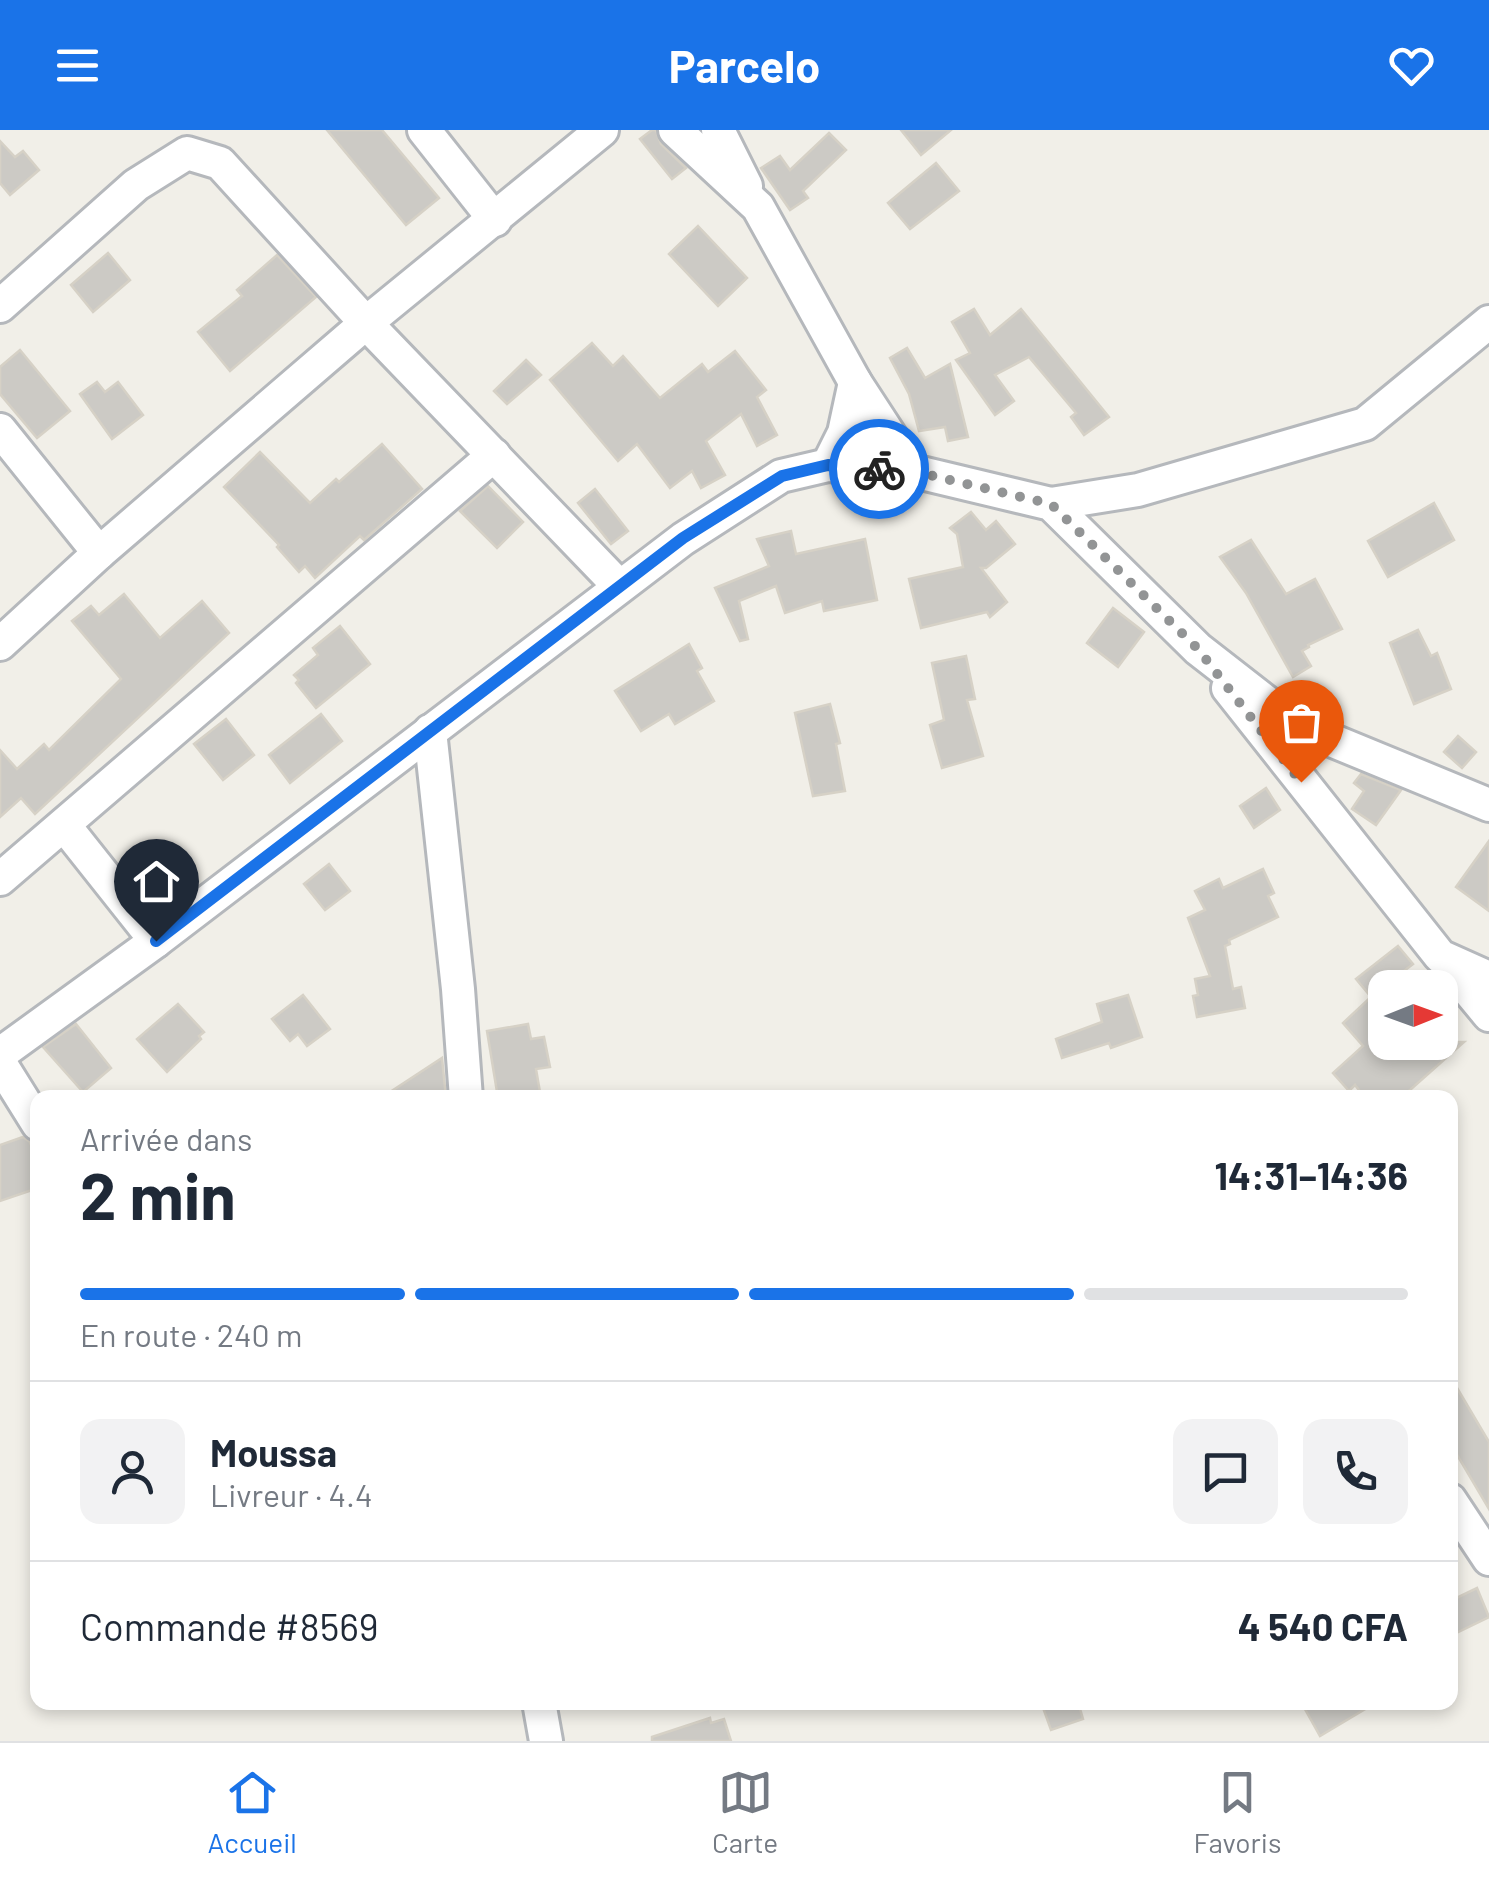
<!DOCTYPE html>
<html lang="fr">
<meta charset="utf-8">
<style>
body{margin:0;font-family:Barlow,sans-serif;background:#f2f2f3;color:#1f2937;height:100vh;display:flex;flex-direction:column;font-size:38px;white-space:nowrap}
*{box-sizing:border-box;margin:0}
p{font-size:32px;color:#747a83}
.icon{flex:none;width:55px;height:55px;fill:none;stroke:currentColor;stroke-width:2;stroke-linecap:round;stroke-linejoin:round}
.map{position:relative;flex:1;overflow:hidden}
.sheet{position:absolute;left:30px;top:960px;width:1428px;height:620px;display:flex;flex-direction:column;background:#fff;border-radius:20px;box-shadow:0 5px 15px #0003}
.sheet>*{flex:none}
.needle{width:65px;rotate:89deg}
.fabs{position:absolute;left:1368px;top:840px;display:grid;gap:20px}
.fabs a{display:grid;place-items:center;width:90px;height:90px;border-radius:20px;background:#fff;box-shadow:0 5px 15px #0003;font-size:50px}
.pin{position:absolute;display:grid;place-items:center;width:85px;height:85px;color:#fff;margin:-102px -42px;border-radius:50% 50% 50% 0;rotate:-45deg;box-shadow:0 0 10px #0007}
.pin .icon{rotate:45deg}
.courier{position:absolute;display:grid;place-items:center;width:100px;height:100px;margin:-50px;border:8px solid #1a73e8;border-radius:50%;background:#fff;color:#222;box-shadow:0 2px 12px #0007}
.headline em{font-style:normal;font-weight:700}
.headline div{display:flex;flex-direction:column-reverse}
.headline{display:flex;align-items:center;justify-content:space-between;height:170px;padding:0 50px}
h1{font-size:65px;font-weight:700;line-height:75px}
.bar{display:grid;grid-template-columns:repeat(4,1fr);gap:15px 10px;align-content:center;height:120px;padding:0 50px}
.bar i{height:12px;border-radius:8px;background:#e0e1e3}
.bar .active{background:#1a73e8}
.bar p{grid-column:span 4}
.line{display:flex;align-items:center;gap:25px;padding:0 50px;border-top:2px solid #e0e1e3}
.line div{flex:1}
.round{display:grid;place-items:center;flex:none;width:105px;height:105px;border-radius:20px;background:#f2f2f3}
header{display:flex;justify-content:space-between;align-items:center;height:130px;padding:0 50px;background:#1a73e8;color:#fff;font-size:45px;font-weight:700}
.tab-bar{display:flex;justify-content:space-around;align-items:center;height:140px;border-top:2px solid #e0e1e3;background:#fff;font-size:28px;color:#747a83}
.tab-bar a{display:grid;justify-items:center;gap:5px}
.tab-bar .active{color:#1a73e8}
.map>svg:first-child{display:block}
.building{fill:#cccac5;stroke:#d6d1c6;stroke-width:2.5}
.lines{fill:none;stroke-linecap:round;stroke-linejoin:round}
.minor-casing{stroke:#b5b8bc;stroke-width:38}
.minor{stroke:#fff;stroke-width:32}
.done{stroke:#929495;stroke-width:10;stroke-dasharray:0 18}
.route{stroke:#1a73e8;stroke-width:12}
</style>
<header><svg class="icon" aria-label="menu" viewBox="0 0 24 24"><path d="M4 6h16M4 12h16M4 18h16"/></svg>Parcelo<svg class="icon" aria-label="heart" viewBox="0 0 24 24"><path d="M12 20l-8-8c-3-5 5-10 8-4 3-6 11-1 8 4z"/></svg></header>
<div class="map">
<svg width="1489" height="1611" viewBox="0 0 1489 1611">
<rect width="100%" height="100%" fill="#f1efe8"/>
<g class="building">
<path d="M 327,0 L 382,0 L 439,68 L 406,95 Z"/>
<path d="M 652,0 L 656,0 L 661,14 L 686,38 L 672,49 L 640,9 Z"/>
<path d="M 901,0 L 951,0 L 921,25 Z"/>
<path d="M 829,3 L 846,20 L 803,61 L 808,68 L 790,80 L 761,38 L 780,26 L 790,40 Z"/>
<path d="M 0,11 L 15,27 L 23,21 L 39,40 L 10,65 L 0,53 Z"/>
<path d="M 936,33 L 959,61 L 910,99 L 888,73 Z"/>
<path d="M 698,96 L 747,148 L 718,176 L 669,124 Z"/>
<path d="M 108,123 L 130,150 L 93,182 L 71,155 Z"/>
<path d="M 277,125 L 316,167 L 230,241 L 198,202 L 242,166 L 237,160 Z"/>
<path d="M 974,179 L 990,205 L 1021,179 L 1109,287 L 1084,305 L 1071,287 L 1076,283 L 1029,227 L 995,245 L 1014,271 L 995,285 L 956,230 L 970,223 L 952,192 Z"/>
<path d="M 592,213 L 613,236 L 623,226 L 660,268 L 702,234 L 708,242 L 735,221 L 766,260 L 757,267 L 777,305 L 757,316 L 741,284 L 706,311 L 725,345 L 701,358 L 692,341 L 670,358 L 637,314 L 618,331 L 550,250 Z"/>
<path d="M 907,218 L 925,248 L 950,234 L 968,307 L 948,311 L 945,297 L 919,301 L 909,264 L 890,228 Z"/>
<path d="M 20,220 L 70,281 L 37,308 L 0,264 L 0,237 Z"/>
<path d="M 526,230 L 541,245 L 507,274 L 494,261 Z"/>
<path d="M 97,252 L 105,262 L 118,252 L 143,285 L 112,309 L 80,264 Z"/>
<path d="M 382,314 L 422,359 L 364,410 L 360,406 L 315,448 L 305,436 L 299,442 L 277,417 L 279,415 L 224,357 L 260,322 L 310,373 L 336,349 L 339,352 Z"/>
<path d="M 488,356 L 523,392 L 497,418 L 460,381 Z"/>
<path d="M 595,359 L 628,401 L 611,414 L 578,373 Z"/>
<path d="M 1434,373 L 1454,410 L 1388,447 L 1368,411 Z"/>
<path d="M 971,382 L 986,400 L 996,391 L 1015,414 L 986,438 L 981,438 L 1007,472 L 990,487 L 987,482 L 921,498 L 909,449 L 963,437 L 957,404 L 950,398 Z"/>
<path d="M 791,401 L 796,424 L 865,409 L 877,470 L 824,481 L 822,471 L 785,483 L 776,456 L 739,471 L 748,509 L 740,511 L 715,458 L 769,436 L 757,409 Z"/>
<path d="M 1251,410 L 1286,464 L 1315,449 L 1342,499 L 1308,515 L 1309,517 L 1302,521 L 1311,536 L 1293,547 L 1246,463 L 1220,427 Z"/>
<path d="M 124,464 L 160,508 L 202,471 L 229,503 L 35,684 L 21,668 L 0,687 L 0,620 L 17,639 L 44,614 L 49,620 L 121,549 L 72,491 L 91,476 L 99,485 Z"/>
<path d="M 1113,478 L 1144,502 L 1118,537 L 1087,513 Z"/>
<path d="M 340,496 L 370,534 L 316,578 L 296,553 L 299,550 L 294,545 L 318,525 L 313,518 Z"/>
<path d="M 1418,500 L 1431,526 L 1437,523 L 1451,559 L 1414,574 L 1390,513 Z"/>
<path d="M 689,514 L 702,538 L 697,541 L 714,571 L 675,594 L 669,584 L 641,601 L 615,561 Z"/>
<path d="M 966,526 L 975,569 L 967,570 L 983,626 L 942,638 L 930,595 L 944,590 L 932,533 Z"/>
<path d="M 830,574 L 840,613 L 836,614 L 845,661 L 813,666 L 795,583 Z"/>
<path d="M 321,584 L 342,611 L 290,653 L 269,625 Z"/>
<path d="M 226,589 L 254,625 L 223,650 L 194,614 Z"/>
<path d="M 1458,606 L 1476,622 L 1462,638 L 1444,622 Z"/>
<path d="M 1361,644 L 1401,660 L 1376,695 L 1352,679 L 1364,661 L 1354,653 Z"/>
<path d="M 1266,658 L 1280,680 L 1254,698 L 1240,676 Z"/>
<path d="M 1489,711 L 1489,781 L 1456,757 Z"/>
<path d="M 329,734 L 350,761 L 325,780 L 304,754 Z"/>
<path d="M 1263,739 L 1274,763 L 1268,766 L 1278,787 L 1229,810 L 1230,814 L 1225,816 L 1233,859 L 1241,857 L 1245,878 L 1197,887 L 1193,866 L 1198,865 L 1195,849 L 1210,846 L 1188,788 L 1205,780 L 1195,761 L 1219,749 L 1223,758 Z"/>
<path d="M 1398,816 L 1413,834 L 1404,841 L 1418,858 L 1385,858 L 1385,912 L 1464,912 L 1401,968 L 1365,968 L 1355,955 L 1349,961 L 1333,943 L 1363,916 L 1343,893 L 1371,867 L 1356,849 Z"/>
<path d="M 303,865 L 330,899 L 307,916 L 298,904 L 290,911 L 272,889 Z"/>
<path d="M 1128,865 L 1142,907 L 1111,918 L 1109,913 L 1062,928 L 1056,909 L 1102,892 L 1097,874 Z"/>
<path d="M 178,874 L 204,902 L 199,906 L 201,909 L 167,942 L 137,909 Z"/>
<path d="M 76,894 L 111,938 L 83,962 L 43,917 Z"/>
<path d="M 528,894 L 531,909 L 544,907 L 550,937 L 536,939 L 541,968 L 498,968 L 487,901 Z"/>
<path d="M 442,928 L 446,968 L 381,968 Z"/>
<path d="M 23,1007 L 30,1012 L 38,1035 L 38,1058 L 0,1071 L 0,1015 Z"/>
<path d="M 1450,1246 L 1489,1312 L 1489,1379 L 1450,1313 Z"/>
<path d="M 1477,1458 L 1489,1487 L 1450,1506 L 1450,1471 Z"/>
<path d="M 1041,1572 L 1078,1572 L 1083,1589 L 1051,1600 Z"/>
<path d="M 1301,1572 L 1377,1572 L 1320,1606 Z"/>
<path d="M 710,1588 L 711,1593 L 724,1589 L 731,1611 L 652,1611 L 652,1607 Z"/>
</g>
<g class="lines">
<defs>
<g id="minor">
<path d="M 424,0 L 495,90"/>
<path d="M 675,0 L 758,77 L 855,252 L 913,341"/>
<path d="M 718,0 L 746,56"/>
<path d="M 0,176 L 136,55 L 187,23 L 220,33 L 366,193 L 619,456"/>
<path d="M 0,300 L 99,423"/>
<path d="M 828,335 L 844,303 L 855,252"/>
<path d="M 1051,374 L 1138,360 L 1365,294 L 1489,192"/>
<path d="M 0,514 L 99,423 L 366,193 L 602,0"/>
<path d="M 1228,558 L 1440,826 L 1489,848"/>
<path d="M 430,601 L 458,859 L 466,968"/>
<path d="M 64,695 L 156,811"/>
<path d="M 0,749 L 494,325"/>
<path d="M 1446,833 L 1489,885"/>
<path d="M 0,924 L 156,811 L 683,409 L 781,346 L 828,335 L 913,341 L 1051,374 L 1198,519 L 1297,596 L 1489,675"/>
<path d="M 0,933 L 38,994"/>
<path d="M 1450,1370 L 1489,1429"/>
<path d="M 539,1572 L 546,1611"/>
</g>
</defs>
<use href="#minor" class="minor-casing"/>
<use href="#minor" class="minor"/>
</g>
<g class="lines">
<path class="done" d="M 879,339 L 912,341 L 1051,374 L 1198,519 L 1301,652"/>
<path class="route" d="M 156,811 L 683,408 L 782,346 L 828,335 L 879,339"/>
</g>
</svg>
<div class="fabs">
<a><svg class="needle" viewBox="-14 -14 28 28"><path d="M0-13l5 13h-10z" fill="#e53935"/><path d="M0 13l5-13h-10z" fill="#747a83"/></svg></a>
</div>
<div class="pin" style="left:1301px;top:652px;background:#ea580c"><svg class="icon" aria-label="bag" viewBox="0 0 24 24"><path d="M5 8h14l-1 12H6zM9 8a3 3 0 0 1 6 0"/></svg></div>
<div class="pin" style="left:156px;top:811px;background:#1f2937"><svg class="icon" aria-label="home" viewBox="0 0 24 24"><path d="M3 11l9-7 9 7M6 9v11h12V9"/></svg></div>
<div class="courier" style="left:879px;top:339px"><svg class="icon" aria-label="bike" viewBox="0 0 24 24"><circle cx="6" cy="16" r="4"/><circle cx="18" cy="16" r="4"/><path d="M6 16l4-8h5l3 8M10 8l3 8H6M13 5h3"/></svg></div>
<section class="sheet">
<div class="headline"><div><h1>2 min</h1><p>Arrivée dans</p></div><em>14:31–14:36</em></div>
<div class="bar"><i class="active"></i><i class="active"></i><i class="active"></i><i></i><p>En route · 240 m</p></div>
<div class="line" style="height:180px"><a class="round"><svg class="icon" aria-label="person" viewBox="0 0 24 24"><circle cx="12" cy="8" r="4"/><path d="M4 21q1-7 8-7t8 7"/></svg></a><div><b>Moussa</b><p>Livreur · 4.4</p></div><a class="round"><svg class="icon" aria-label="chat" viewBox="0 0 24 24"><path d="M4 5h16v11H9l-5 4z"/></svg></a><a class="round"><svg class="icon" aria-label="phone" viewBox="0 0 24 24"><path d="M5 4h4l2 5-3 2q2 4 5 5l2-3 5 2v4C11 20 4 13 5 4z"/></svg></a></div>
<div class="line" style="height:130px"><div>Commande #8569</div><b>4 540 CFA</b></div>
</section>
</div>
<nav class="tab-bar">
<a class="active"><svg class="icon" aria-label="home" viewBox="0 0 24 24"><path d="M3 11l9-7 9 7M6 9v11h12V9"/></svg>Accueil</a>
<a><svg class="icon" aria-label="map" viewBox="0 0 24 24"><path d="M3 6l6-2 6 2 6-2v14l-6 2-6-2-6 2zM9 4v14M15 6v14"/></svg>Carte</a>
<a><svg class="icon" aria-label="saved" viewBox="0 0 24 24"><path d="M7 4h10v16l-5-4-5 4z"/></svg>Favoris</a>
</nav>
